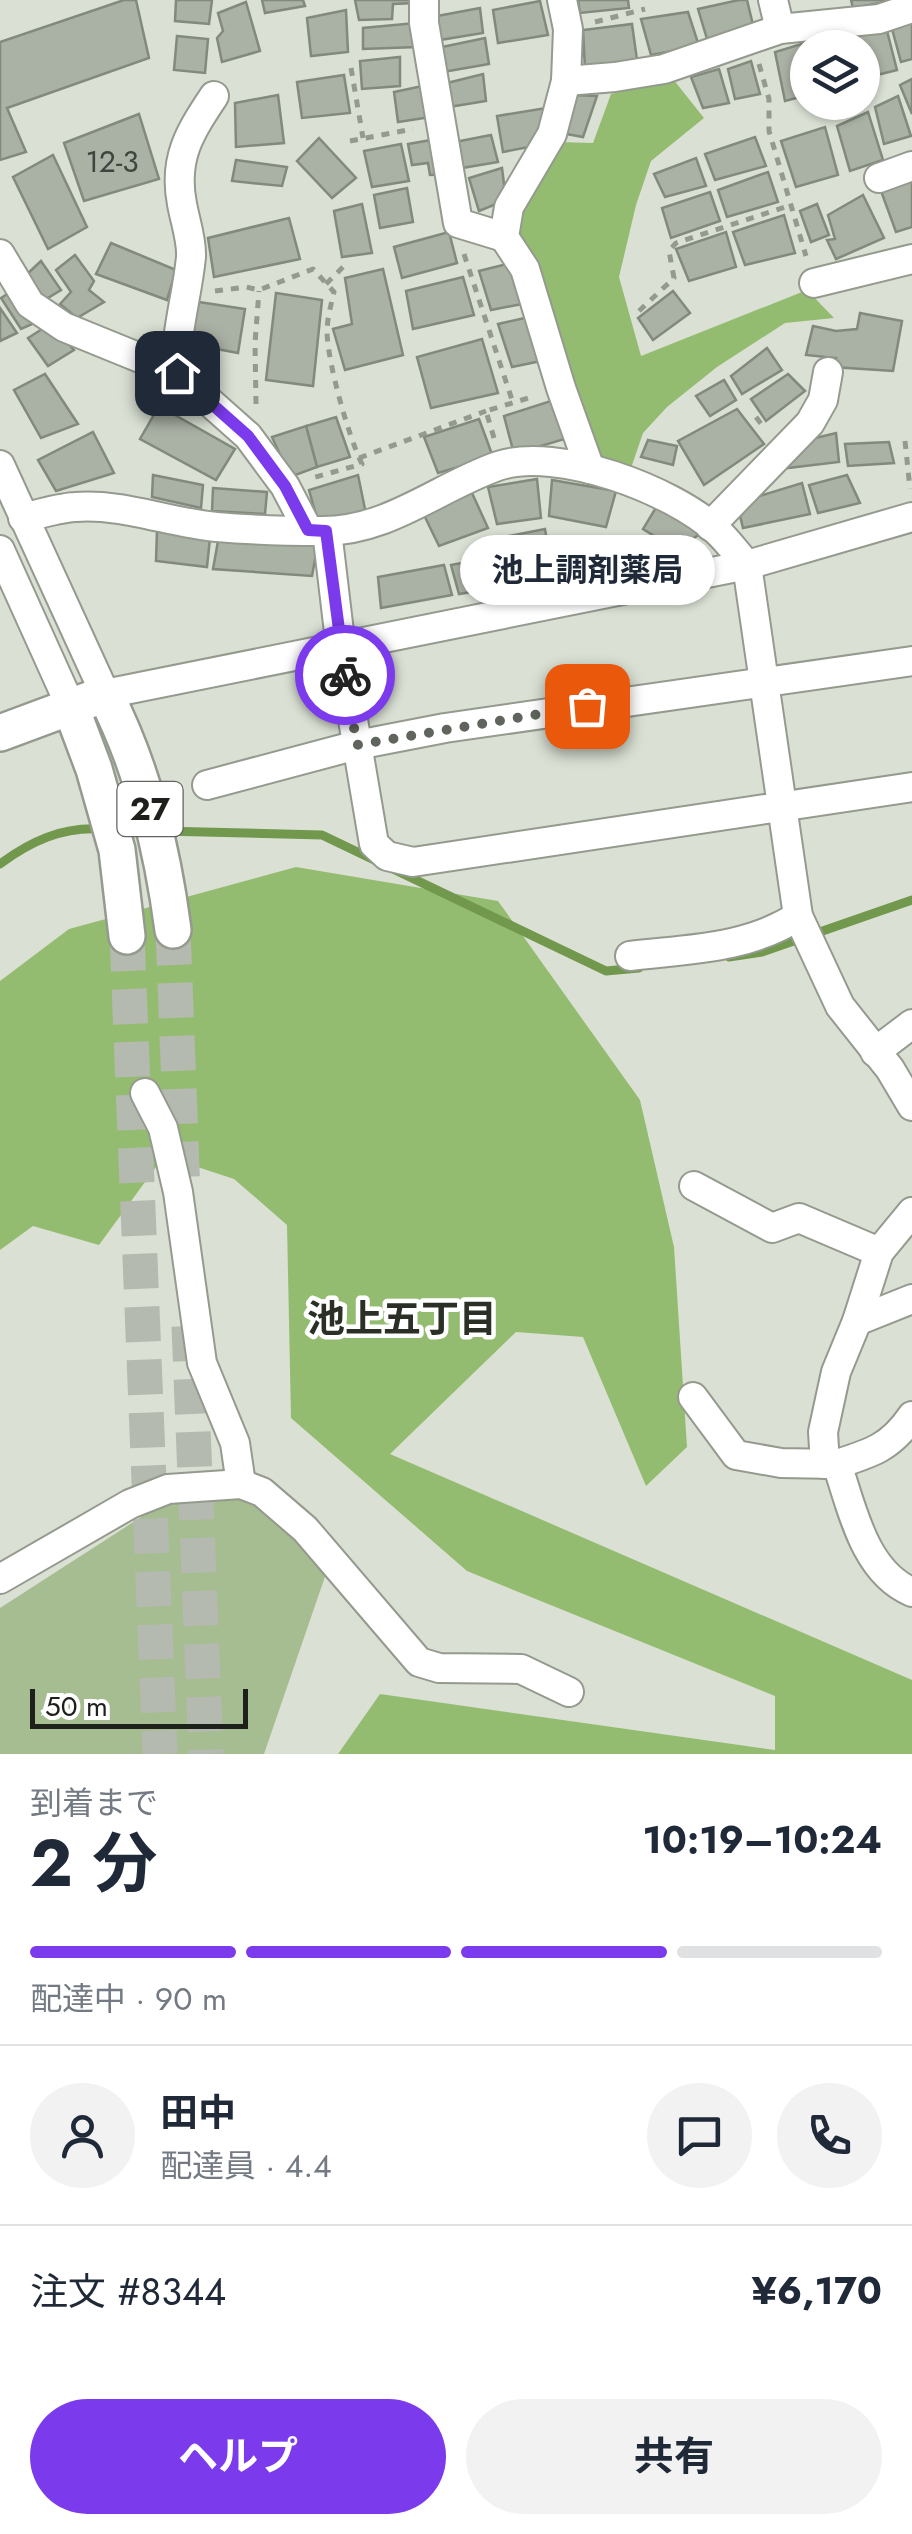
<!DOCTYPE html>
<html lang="ja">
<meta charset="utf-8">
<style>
body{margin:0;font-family:Jost,"Noto Sans JP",sans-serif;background:#f2f2f3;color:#1f2937;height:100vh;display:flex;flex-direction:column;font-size:38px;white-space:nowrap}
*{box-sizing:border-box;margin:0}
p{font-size:32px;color:#747a83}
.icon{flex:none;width:55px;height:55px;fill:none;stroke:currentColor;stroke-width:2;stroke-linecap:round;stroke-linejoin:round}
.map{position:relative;height:1754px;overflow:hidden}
.panel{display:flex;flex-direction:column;background:#fff;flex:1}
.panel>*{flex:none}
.tools{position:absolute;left:790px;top:30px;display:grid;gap:20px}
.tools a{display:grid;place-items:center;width:90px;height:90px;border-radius:50%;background:#fff;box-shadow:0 2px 8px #0004;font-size:50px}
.scale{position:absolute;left:30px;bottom:25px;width:218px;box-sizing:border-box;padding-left:10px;border:5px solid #1d201b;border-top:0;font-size:28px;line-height:35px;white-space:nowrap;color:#1d201b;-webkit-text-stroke:8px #fff;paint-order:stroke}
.pin{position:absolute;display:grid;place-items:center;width:85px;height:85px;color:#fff;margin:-42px;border-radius:20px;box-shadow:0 5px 15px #0006}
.courier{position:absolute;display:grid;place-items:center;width:100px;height:100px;margin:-50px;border:8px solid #7c3aed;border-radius:50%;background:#fff;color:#222;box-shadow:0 2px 12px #0007}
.bubble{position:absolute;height:70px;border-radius:35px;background:#fff;box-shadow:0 2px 8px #0004;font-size:32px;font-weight:700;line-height:70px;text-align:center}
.headline em{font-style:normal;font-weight:700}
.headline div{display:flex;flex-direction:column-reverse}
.headline{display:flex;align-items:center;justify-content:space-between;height:170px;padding:0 30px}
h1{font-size:65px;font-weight:700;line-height:75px}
.bar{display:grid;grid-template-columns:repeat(4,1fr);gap:15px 10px;align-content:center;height:120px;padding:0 30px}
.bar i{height:12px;border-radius:8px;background:#e0e1e3}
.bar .selected{background:#7c3aed}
.bar p{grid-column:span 4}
.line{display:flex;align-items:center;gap:25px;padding:0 30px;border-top:2px solid #e0e1e3}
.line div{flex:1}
.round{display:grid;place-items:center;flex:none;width:105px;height:105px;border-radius:52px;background:#f2f2f3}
.button{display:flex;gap:20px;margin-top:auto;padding:20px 30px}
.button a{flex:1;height:115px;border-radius:60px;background:#7c3aed;color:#fff;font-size:40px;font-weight:700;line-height:115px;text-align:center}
.button a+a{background:#f2f2f3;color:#1f2937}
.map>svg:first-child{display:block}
.green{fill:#a5bd90}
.forest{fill:#94bc70}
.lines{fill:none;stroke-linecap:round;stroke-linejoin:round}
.stream{stroke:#72984d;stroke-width:9}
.building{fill:#aab1a5;stroke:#82897d;stroke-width:2.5}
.major-tunnel{stroke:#b4baaf;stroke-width:35;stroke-dasharray:35 18;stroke-linecap:butt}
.minor-casing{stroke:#949a8e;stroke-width:32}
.major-casing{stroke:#949a8e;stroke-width:40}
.path{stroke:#959a90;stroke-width:5;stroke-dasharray:8 8;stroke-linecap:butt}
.minor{stroke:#fff;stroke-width:28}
.major{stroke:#fff;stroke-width:35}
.done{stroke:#5f645c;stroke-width:10;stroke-dasharray:0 18}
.route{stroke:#7c3aed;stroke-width:12}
.labels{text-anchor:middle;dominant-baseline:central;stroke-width:9;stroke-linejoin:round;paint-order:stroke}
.number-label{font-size:30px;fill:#40443e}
.shield{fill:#fff;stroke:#61635f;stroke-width:2.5}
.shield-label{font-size:32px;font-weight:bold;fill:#1d201b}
.neighbourhood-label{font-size:38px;font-weight:bold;fill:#2a3026;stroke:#fff}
</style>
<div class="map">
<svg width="912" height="1754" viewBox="0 0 912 1754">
<rect width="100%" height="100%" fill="#dae1d4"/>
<path class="green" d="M 228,1495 L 262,1503 L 329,1565 L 264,1754 L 0,1754 L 0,1608 L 166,1501 Z"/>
<g class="forest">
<path d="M 673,79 L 704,118 L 651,161 L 636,205 L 619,277 L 641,356 L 807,290 L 834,318 L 785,323 L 717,367 L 667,407 L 643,433 L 629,474 L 599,459 L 514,234 L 520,211 L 559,142 L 593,143 L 611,94 Z"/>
<path d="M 296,867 L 498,901 L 640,1100 L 674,1247 L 687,1447 L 646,1486 L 583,1337 L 516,1332 L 390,1454 L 912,1680 L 912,1754 L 338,1754 L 380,1694 L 775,1750 L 775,1696 L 467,1571 L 291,1418 L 287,1225 L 234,1179 L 164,1156 L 99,1245 L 33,1226 L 0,1250 L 0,981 L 69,929 Z"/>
</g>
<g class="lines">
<g class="stream">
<path d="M 161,831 L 322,835 L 606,971 L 639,968"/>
<path d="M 0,864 C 31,841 62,827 100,829"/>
<path d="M 729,957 L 762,952 L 912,900"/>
</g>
</g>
<g class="building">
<path d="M 124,0 L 136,0 L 149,58 L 7,108 L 26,152 L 0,160 L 0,42 Z"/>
<path d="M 176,0 L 212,0 L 209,24 L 175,21 Z"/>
<path d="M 262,0 L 303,0 L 305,6 L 265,13 Z"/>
<path d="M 355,0 L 415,0 L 415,3 L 393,4 L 392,19 L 359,20 Z"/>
<path d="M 578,0 L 628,0 L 629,8 L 580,13 Z"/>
<path d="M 739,0 L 747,0 L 754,29 L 707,39 L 698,9 Z"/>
<path d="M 851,0 L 884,0 L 885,2 L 853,8 Z"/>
<path d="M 540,1 L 548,35 L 498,43 L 493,10 Z"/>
<path d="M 246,2 L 260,51 L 222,62 L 217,38 L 223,31 L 218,13 Z"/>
<path d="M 480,8 L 483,33 L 440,40 L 437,16 Z"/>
<path d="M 346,10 L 348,52 L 311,56 L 307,18 Z"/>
<path d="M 688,12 L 699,46 L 651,55 L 641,19 Z"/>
<path d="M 912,19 L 912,59 L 901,62 L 891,25 Z"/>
<path d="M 415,23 L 417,47 L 363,49 L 363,28 Z"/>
<path d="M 632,24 L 637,60 L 585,69 L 583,30 Z"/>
<path d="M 886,27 L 897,70 L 869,77 L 858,34 Z"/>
<path d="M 177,36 L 208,39 L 205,73 L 174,70 Z"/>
<path d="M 485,38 L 489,64 L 443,72 L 442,47 Z"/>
<path d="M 805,43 L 808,95 L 785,101 L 775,52 Z"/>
<path d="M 400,57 L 400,86 L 362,89 L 360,61 Z"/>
<path d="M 751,61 L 760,94 L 735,99 L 728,69 Z"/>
<path d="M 719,69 L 729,103 L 703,108 L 691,77 Z"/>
<path d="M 483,74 L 486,101 L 449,107 L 447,83 Z"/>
<path d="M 344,75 L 350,113 L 302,118 L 297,82 Z"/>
<path d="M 912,79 L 912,114 L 900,85 Z"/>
<path d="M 427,85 L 431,117 L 398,122 L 394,92 Z"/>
<path d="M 278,95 L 284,143 L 236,147 L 235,103 Z"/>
<path d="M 572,95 L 597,96 L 583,137 L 561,133 Z"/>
<path d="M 898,96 L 911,136 L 884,144 L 875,107 Z"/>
<path d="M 552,107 L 534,146 L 503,152 L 497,116 Z"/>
<path d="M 868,112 L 883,160 L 850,171 L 837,126 Z"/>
<path d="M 139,114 L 159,179 L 84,201 L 64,143 Z"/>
<path d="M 825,127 L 838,175 L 796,187 L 781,141 Z"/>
<path d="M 491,135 L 498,162 L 462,168 L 455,142 Z"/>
<path d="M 755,137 L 766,166 L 715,180 L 705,154 Z"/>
<path d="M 319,138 L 356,178 L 332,198 L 297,161 Z"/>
<path d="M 437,139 L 446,174 L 430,175 L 428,163 L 412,165 L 408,144 Z"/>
<path d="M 401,144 L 409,181 L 372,187 L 364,151 Z"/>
<path d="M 53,155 L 87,227 L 48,249 L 13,177 Z"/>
<path d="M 696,158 L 706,186 L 665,197 L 654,174 Z"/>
<path d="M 236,160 L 287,167 L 282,186 L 232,181 Z"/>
<path d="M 502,168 L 506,200 L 479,211 L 469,178 Z"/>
<path d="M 768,172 L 778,202 L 727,217 L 718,190 Z"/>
<path d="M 912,178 L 912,227 L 896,232 L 881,191 Z"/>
<path d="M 407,188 L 413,222 L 380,228 L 374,195 Z"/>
<path d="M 710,192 L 720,221 L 671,238 L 662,208 Z"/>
<path d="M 863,195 L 884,238 L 836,259 L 827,240 L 835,239 L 828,215 Z"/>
<path d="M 362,204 L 372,253 L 342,257 L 334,211 Z"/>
<path d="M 817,204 L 829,235 L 811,242 L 800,211 Z"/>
<path d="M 784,215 L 795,253 L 745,265 L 733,232 Z"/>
<path d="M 289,218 L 300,259 L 214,277 L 208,238 Z"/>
<path d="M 449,232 L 457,263 L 402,278 L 394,247 Z"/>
<path d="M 726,232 L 736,267 L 689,281 L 676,249 Z"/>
<path d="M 111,243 L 176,270 L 167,300 L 96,274 Z"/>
<path d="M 75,255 L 94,281 L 89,290 L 104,302 L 77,318 L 60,304 L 71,292 L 56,270 Z"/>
<path d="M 41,261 L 61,290 L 41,302 L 24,277 Z"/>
<path d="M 511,263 L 527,303 L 491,310 L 479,271 Z"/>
<path d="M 383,269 L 403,355 L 345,370 L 333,329 L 352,324 L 345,278 Z"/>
<path d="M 463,277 L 474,315 L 413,329 L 406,291 Z"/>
<path d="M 15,289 L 39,321 L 21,329 L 1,298 Z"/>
<path d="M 673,291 L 690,313 L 653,340 L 638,318 Z"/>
<path d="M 276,293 L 322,300 L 313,386 L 266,380 Z"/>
<path d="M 199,302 L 245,309 L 238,353 L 190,344 Z"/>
<path d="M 0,308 L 17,333 L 0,341 Z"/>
<path d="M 860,313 L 902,321 L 893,371 L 833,367 L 836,358 L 806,355 L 813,326 L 836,331 L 857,329 Z"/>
<path d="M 529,317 L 541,361 L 512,367 L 498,324 Z"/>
<path d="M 50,324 L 74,350 L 48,366 L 28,338 Z"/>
<path d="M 482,339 L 498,393 L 431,408 L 417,357 Z"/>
<path d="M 767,348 L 782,370 L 742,394 L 731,376 Z"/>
<path d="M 45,374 L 78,424 L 41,438 L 14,390 Z"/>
<path d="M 788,374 L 805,391 L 766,421 L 751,399 Z"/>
<path d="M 724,380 L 736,400 L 710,416 L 696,396 Z"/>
<path d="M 557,399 L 568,438 L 514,454 L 504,416 Z"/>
<path d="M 159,406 L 235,449 L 216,480 L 140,439 Z"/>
<path d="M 737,409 L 764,444 L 704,485 L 678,441 Z"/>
<path d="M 336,417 L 350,457 L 317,467 L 306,426 Z"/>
<path d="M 479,419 L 493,457 L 438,473 L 424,437 Z"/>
<path d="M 306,426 L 317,467 L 290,477 L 272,437 Z"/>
<path d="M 93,432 L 114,473 L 56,491 L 38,460 Z"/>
<path d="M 836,433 L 839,462 L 788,468 L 795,443 Z"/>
<path d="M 648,440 L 677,446 L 673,465 L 641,457 Z"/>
<path d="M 889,442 L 894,463 L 848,466 L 845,444 Z"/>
<path d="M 153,475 L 203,485 L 201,508 L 152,497 Z"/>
<path d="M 358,475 L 366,514 L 318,522 L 309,490 Z"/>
<path d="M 847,475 L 860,503 L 818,513 L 809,485 Z"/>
<path d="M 537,479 L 541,518 L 497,524 L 488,487 Z"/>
<path d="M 552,480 L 616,491 L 606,527 L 549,516 Z"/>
<path d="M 802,483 L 810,514 L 743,528 L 737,503 Z"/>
<path d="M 213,488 L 267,492 L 265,514 L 212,511 Z"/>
<path d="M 472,493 L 488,528 L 439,546 L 423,513 Z"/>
<path d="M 657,506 L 704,531 L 677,550 L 643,529 Z"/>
<path d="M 545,529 L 550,559 L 504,568 L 499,538 Z"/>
<path d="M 157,531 L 210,538 L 207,567 L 156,561 Z"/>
<path d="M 218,541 L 318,543 L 312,576 L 213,569 Z"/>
<path d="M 484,559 L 490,589 L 459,594 L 451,565 Z"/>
<path d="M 444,565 L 452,595 L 381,608 L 378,577 Z"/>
</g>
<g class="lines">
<g class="major-tunnel">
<path d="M 173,930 L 183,1194"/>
<path d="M 127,936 L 160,1754"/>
<path d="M 189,1326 L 206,1754"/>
</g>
<defs>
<g id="minor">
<path d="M 424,0 L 424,23 L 458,223 L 504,237"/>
<path d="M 562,0 L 568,29 L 566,81 L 552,134 L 509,207 L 504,237 L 525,269 L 561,388 L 590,469"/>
<path d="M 773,0 L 780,29"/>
<path d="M 566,81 L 615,77 L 664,69 L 780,29 L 879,19 L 912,8"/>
<path d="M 879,178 L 912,166"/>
<path d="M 0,254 L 30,304 L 64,327 L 177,373 L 248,436 L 285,486 L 308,530"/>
<path d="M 814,283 L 912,259"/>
<path d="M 177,373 C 175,332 187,298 191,257 C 192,240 185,221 182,204 C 173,158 190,132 214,96"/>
<path d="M 0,465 L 105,694 L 747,565 L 912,517"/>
<path d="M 23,518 C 39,514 58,508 75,507 C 122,503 170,523 217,527 C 251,530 288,531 323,531 C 389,531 438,487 498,466 C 557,446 673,490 717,531 C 728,541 737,554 747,565 L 798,916 L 840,1006 L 890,1069 L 912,1106"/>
<path d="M 710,526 L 810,423 L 823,400 L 828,372"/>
<path d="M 327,531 L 341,649 L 374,844 L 387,856 L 413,862 L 912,787"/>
<path d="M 0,550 L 70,705"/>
<path d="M 207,785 L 357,745 L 445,728 L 912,661"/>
<path d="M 630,956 C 688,949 748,949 798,916"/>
<path d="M 875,1052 L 912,1024"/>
<path d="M 145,1093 L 163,1128 L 178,1192 L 202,1363 L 235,1443 L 241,1484"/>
<path d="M 694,1186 L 772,1228 L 799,1218 L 879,1252"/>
<path d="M 857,1321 L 912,1299"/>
<path d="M 693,1397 L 736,1455 L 781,1463 L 837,1464 C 852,1508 864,1572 912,1592"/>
<path d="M 825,1464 L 823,1432 L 836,1372 L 857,1321 L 879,1252 L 912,1212"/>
<path d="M 837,1464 C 872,1453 891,1447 912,1416"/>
<path d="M 0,1579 L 130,1504 L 168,1489 L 241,1484 L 262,1492 L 305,1529 L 419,1662 L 439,1668 L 521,1669 L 569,1692"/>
</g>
<g id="major">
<path d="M 70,705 L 94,769 L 117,850 L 127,936"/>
<path d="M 0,733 L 105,694 C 143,769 162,847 173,930"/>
</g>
</defs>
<use href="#minor" class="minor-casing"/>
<use href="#major" class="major-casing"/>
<g class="path">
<path d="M 595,22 L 645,9"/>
<path d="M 759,64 L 769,99 L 769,131 L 806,256"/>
<path d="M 351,68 L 363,138"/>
<path d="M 350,141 L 413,129"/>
<path d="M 464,254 L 513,403"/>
<path d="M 326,284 L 344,266"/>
<path d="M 215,291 L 246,287 L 259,290 L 313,269 L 334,292 C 331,305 327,319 327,332 C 328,364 348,435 362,464 L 312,478"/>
<path d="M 639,311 L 674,278 L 669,251 L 676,243 L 791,205"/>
<path d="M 256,404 L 255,343 L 259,291"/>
<path d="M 756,417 L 765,429"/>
<path d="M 494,438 L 486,411 L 535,396"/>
<path d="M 905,441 L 910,489"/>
<path d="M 359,458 L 486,411"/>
</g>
<use href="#minor" class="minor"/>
<use href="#major" class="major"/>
</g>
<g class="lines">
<path class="done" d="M 345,675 L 357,745 L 587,706"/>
<path class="route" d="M 177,373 L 248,436 L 285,486 L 308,530 L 326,531 L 345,675"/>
</g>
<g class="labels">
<g class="number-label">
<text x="112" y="161">12-3</text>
</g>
<rect class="shield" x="117.5" y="782" width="65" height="54" rx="8"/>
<g class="shield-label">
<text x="150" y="809">27</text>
</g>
<g class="neighbourhood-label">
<text x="402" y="1318">池上五丁目</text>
</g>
</g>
</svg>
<div class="tools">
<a><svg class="icon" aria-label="layers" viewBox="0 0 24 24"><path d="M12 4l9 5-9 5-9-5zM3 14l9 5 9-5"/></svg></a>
</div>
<div class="scale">50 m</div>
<div class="pin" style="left:587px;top:706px;background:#ea580c"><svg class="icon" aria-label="bag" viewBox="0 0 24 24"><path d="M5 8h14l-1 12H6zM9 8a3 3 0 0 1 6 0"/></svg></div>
<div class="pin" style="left:177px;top:373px;background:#1f2937"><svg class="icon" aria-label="home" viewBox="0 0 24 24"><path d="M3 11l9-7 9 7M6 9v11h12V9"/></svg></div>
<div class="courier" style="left:345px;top:675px"><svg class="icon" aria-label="bike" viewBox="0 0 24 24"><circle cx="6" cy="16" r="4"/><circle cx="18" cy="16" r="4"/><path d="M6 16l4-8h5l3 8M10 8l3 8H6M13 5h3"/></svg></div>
<div class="bubble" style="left:460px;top:535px;width:255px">池上調剤薬局</div>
</div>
<section class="panel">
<div class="headline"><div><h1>2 分</h1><p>到着まで</p></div><em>10:19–10:24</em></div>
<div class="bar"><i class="selected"></i><i class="selected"></i><i class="selected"></i><i></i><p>配達中 · 90 m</p></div>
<div class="line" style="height:180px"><a class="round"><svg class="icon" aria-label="person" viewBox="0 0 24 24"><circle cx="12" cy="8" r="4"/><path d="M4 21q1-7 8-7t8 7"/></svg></a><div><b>田中</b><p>配達員 · 4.4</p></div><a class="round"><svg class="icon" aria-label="chat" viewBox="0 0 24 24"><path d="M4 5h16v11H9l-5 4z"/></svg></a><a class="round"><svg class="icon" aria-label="phone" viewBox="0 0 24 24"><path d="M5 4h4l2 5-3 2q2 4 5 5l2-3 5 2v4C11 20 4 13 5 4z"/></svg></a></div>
<div class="line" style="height:130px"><div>注文 #8344</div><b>¥6,170</b></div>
<div class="button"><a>ヘルプ</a><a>共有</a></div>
</section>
